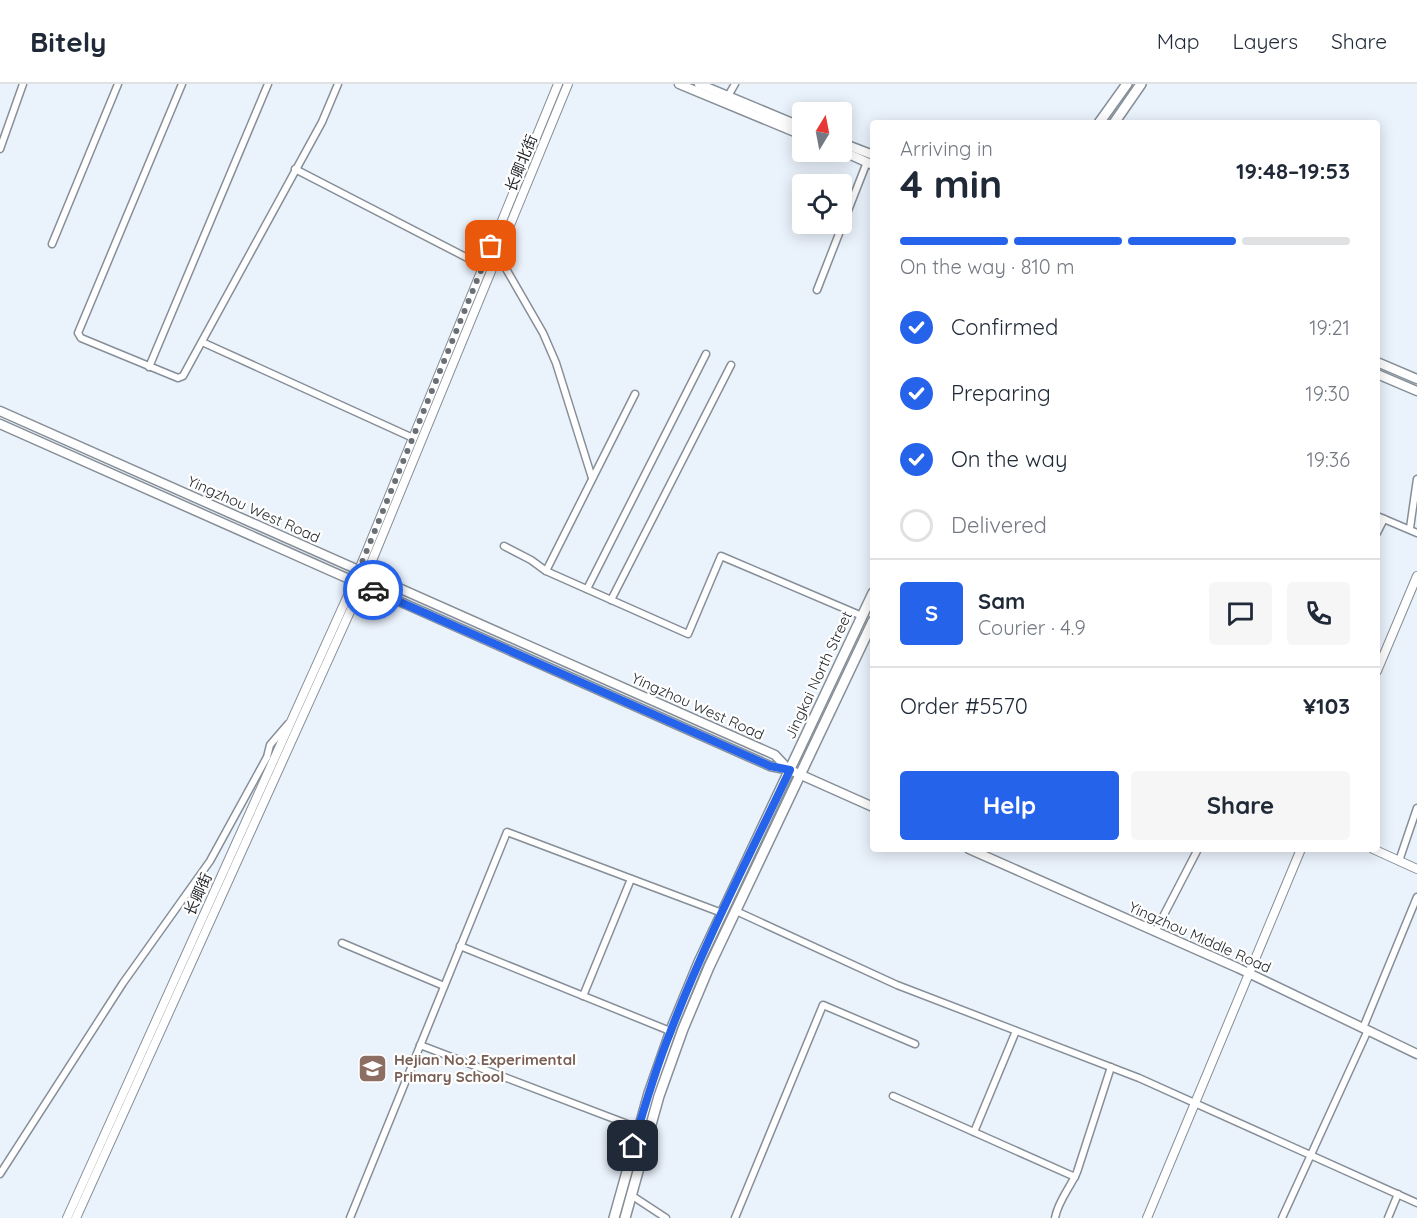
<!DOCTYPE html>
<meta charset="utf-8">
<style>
body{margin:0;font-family:Quicksand,"Noto Sans SC",sans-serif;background:#f6f6f7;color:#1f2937;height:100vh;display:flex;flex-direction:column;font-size:22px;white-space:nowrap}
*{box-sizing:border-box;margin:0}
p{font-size:20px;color:#747a83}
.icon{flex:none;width:33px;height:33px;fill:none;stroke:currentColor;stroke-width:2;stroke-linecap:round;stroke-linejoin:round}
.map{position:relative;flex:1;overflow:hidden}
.details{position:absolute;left:870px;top:36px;width:510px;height:732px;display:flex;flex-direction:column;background:#fff;border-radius:6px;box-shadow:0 3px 15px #0003}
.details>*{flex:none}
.needle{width:39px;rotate:10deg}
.fabs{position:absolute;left:792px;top:18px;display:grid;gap:12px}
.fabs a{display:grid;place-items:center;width:60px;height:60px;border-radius:6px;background:#fff;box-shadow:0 3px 15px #0003;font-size:30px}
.pin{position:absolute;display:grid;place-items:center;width:51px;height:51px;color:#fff;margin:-26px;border-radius:12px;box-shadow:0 3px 9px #0006}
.courier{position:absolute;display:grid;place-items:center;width:60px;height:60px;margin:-30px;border:4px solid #2563eb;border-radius:50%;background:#fff;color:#222;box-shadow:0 2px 8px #0007}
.summary em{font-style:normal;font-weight:700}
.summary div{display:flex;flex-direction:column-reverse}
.summary{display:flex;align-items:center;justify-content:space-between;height:102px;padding:0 30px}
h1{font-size:39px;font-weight:700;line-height:45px}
.bar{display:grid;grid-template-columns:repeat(4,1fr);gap:9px 6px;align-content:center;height:72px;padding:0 30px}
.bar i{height:8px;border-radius:4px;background:#e0e1e3}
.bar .on{background:#2563eb}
.bar p{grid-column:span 4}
.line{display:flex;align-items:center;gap:15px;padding:0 30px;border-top:2px solid #e0e1e3}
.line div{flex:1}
.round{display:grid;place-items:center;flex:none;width:63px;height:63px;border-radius:6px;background:#f6f6f7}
ol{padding:0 30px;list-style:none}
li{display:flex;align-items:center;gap:18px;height:66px}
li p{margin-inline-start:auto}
li .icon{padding:6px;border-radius:50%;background:#2563eb;color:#fff;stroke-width:4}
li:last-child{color:#747a83}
li i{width:33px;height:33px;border:3px solid #e0e1e3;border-radius:50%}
.cta{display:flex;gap:12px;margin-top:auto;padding:12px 30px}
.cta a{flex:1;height:69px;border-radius:6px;background:#2563eb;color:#fff;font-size:24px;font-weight:700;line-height:69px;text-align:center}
.cta a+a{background:#f6f6f7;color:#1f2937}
header{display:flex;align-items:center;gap:36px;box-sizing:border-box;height:84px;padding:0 30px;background:#fff;border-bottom:2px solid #e0e1e3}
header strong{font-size:28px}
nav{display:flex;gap:33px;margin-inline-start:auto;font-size:21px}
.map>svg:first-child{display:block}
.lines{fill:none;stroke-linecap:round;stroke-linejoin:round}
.minor-casing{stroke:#868e97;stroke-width:9}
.tertiary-casing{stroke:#868e97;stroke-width:10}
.secondary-casing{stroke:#868e97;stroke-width:11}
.primary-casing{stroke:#868e97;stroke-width:12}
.minor{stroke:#fff;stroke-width:6}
.tertiary{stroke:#fff;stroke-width:8}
.secondary{stroke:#fff;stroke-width:8}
.primary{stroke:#fff;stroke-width:9}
.done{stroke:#6a6f75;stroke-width:6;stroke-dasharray:0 10.8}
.route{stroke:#2563eb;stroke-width:8}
.labels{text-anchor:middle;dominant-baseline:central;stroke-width:4.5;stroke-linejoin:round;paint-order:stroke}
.street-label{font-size:15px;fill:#25282c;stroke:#fff}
.education-label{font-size:15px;font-weight:bold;fill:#785e54;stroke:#fff;text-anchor:start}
</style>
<header>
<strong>Bitely</strong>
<nav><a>Map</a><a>Layers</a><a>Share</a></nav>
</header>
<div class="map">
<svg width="1417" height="1134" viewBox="0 0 1417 1134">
<rect width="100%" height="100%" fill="#eaf2fc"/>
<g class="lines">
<defs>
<g id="minor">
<path d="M 182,0 L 78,249 L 81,254 L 178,294 L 183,292 L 322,38 L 338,0"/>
<path d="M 728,12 L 735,0"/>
<path d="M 0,65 L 23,0"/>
<path d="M 295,85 L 483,182"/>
<path d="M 52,160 L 118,0"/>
<path d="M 498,171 L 543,249 L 556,279 L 592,394"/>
<path d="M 817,206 L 867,78"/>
<path d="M 202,258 L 413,354"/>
<path d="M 149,283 L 268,0"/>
<path d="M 1377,432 L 1417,449"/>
<path d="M 1410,444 L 1417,395"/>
<path d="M 1377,449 L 1384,435"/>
<path d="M 504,462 L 531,476 L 546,487 L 688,550 L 721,472 L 862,532"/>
<path d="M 546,487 L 635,310"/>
<path d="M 587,505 L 706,270"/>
<path d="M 611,516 L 731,281"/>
<path d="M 1399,777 L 1417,724"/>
<path d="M 736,827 L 897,901 L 1139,994 L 1417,1119"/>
<path d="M 1155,848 L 1198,765"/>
<path d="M 342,859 L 444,902"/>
<path d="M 460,862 L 670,947"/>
<path d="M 583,912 L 631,795"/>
<path d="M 1363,944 L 1417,813"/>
<path d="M 420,961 L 638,1044"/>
<path d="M 893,1012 L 1075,1093"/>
<path d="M 974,1048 L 1016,947"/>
<path d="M 0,1090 L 123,899 L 210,777 L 267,673 L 270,661 L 288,640"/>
<path d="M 631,1111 L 666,1134"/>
<path d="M 350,1134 L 507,748 L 722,829"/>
<path d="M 735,1134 L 823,921 L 915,960"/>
<path d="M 1055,1134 C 1058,1117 1070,1104 1077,1088 L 1111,983"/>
<path d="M 1282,1134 L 1368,946"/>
<path d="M 1388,1134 L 1398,1110"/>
</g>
<g id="tertiary">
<path d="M 1377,587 L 1417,492"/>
<path d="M 1373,765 L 1417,785"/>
<path d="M 67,1134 L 354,498 L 558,0"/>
<path d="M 76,1134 L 362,501 L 568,0"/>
<path d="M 1147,1134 L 1301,765"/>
</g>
<g id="secondary">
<path d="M 679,0 L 802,51"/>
<path d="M 699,0 L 802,43"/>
<path d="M 842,59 L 873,71"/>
<path d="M 842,67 L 873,81"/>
<path d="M 1377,278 L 1417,295"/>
<path d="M 1377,290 L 1417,307"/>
<path d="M 0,327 L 775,671 L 789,686"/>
<path d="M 0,340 L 770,682 L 790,686 L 873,723"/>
<path d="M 969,765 L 1238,884 L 1417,970"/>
</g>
<g id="primary">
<path d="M 1099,39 L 1127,0"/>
<path d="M 1114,39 L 1141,0"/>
<path d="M 614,1134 L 649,1009 L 673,941 L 699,878 L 873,509"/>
<path d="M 625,1134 L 659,1012 L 683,945 L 709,883 L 873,537"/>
</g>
</defs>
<use href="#minor" class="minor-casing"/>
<use href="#tertiary" class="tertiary-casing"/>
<use href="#secondary" class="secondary-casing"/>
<use href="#primary" class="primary-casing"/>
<use href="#minor" class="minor"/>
<use href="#tertiary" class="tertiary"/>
<use href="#secondary" class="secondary"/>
<use href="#primary" class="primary"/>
</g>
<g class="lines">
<path class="done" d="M 373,506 L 354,498 L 491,162"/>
<path class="route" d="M 373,506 L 770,682 L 790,686 C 749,773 704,859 670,949 C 655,986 644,1024 633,1062"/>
</g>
<defs>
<symbol id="school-square" viewBox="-11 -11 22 22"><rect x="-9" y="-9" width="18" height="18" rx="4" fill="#8d6e63" stroke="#fff"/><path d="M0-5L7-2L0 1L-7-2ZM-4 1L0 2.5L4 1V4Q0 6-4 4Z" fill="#fff"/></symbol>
</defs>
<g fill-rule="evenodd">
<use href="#school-square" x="356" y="968" width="33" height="33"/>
</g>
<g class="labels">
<g class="street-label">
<text transform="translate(521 79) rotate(-68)">长卿北街</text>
<text transform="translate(254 425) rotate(24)">Yingzhou West Road</text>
<text transform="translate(818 591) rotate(-65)">Jingkai North Street</text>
<text transform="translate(698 622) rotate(24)">Yingzhou West Road</text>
<text transform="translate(198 810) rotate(-66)">长卿街</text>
<text transform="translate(1200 853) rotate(24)">Yingzhou Middle Road</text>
</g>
<g class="education-label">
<text x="394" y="975">Hejian No.2 Experimental<tspan x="394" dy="17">Primary School</tspan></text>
</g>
</g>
</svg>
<div class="fabs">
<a><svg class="needle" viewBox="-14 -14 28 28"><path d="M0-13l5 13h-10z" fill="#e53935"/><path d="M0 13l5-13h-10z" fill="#747a83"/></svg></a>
<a><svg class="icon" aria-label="locate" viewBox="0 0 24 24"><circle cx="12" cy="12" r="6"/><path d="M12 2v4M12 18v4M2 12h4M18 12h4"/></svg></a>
</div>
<div class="pin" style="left:491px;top:162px;background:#ea580c"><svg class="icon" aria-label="bag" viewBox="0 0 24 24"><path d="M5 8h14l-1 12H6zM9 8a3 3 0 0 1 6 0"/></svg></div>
<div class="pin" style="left:633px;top:1062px;background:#1f2937"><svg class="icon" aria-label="home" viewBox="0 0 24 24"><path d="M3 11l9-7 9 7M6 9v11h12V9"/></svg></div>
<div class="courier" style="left:373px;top:506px"><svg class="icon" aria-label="car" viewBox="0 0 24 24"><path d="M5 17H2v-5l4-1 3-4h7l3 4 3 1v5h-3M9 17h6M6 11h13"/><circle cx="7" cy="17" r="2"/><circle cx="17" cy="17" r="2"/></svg></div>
<section class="details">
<div class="summary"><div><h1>4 min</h1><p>Arriving in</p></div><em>19:48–19:53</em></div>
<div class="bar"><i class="on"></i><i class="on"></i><i class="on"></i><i></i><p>On the way · 810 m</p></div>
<ol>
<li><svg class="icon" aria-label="check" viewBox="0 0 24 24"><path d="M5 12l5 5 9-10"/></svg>Confirmed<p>19:21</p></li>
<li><svg class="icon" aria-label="check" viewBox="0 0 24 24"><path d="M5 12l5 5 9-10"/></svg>Preparing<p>19:30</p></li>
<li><svg class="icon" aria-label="check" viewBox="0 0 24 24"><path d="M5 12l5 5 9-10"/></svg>On the way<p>19:36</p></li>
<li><i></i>Delivered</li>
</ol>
<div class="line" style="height:108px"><b class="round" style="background:#2563eb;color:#fff">S</b><div><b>Sam</b><p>Courier · 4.9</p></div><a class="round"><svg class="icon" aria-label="chat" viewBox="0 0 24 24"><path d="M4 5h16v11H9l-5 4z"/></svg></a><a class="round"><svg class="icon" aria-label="phone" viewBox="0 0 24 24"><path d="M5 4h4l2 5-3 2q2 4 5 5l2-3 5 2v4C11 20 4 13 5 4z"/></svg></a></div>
<div class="line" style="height:78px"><div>Order #5570</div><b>¥103</b></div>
<div class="cta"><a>Help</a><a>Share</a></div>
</section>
</div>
